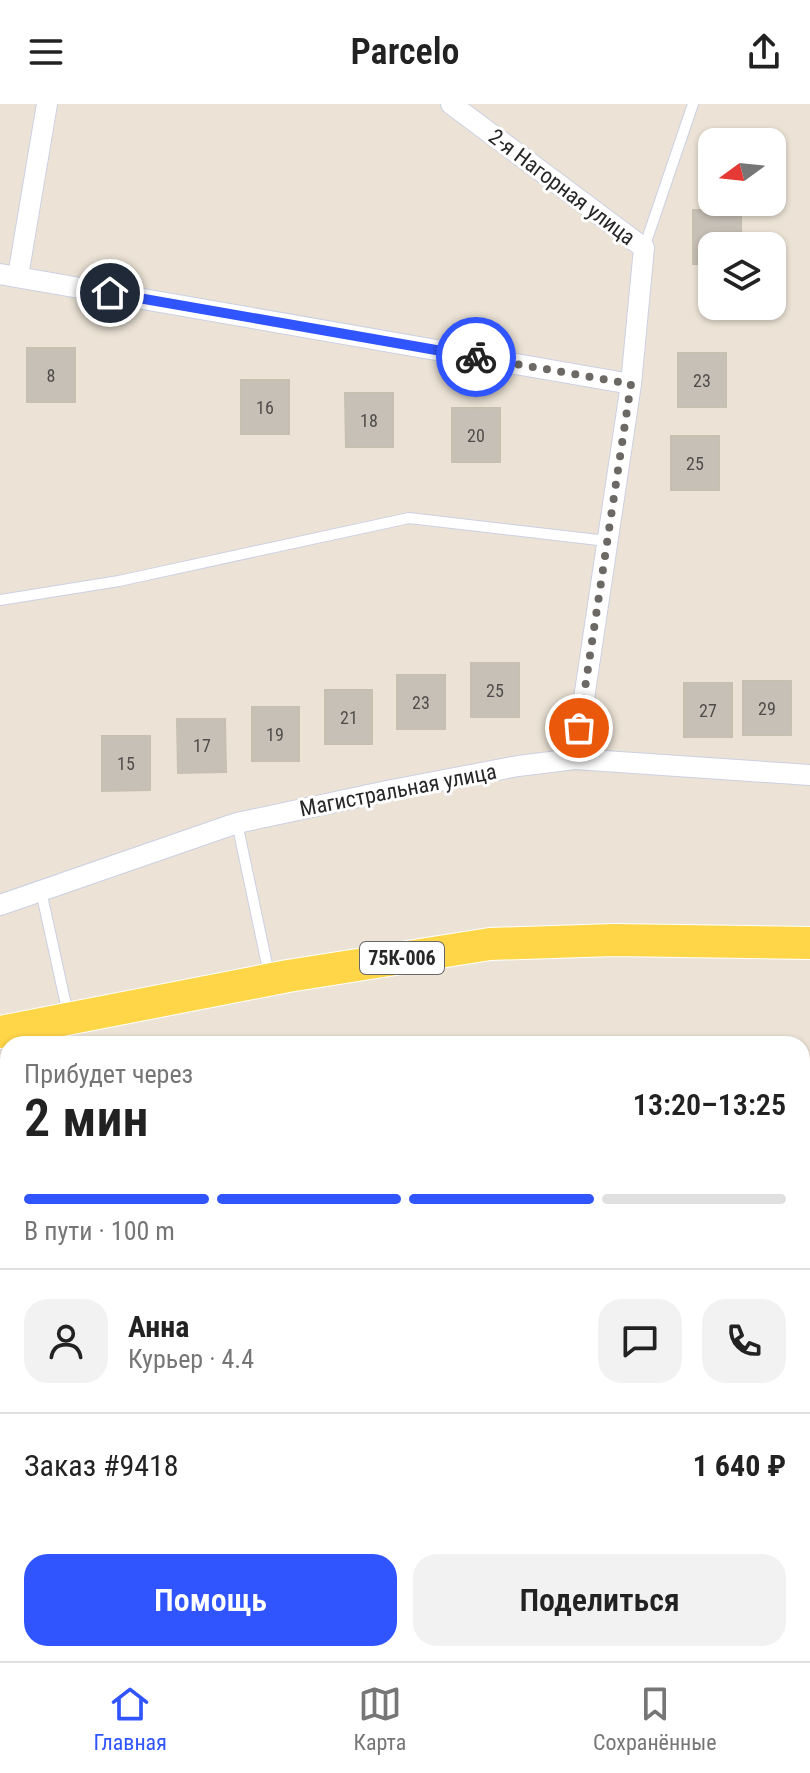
<!DOCTYPE html>
<html lang="ru">
<meta charset="utf-8">
<style>
body{margin:0;font-family:"Roboto Condensed",sans-serif;background:#f2f2f2;color:#222;height:100vh;display:flex;flex-direction:column;font-size:30px;white-space:nowrap}
*{box-sizing:border-box;margin:0}
p{font-size:26px;color:#767676}
.icon{flex:none;width:44px;height:44px;fill:none;stroke:currentColor;stroke-width:2;stroke-linecap:round;stroke-linejoin:round}
.map{position:relative;flex:1;overflow:hidden}
.side{position:absolute;left:0px;top:932px;width:810px;height:626px;display:flex;flex-direction:column;background:#fff;border-radius:24px 24px 0 0;box-shadow:0 2px 6px #0004}
.side>*{flex:none}
.needle{width:52px;rotate:255deg}
.buttons{position:absolute;left:698px;top:24px;display:grid;gap:16px}
.buttons a{display:grid;place-items:center;width:88px;height:88px;border-radius:16px;background:#fff;box-shadow:0 2px 6px #0004;font-size:40px}
.pin{position:absolute;display:grid;place-items:center;width:68px;height:68px;color:#fff;margin:-34px;border:4px solid #fff;border-radius:50%;box-shadow:0 2px 8px #0007}
.courier{position:absolute;display:grid;place-items:center;width:80px;height:80px;margin:-40px;border:6px solid #3055ff;border-radius:50%;background:#fff;color:#222;box-shadow:0 2px 10px #0007}
.summary em{font-style:normal;font-weight:600}
.summary div{display:flex;flex-direction:column-reverse}
.summary{display:flex;align-items:center;justify-content:space-between;height:136px;padding:0 24px}
h1{font-size:52px;font-weight:600;line-height:60px}
.bar{display:grid;grid-template-columns:repeat(4,1fr);gap:12px 8px;align-content:center;height:96px;padding:0 24px}
.bar i{height:10px;border-radius:6px;background:#e0e0e0}
.bar .active{background:#3055ff}
.bar p{grid-column:span 4}
.line{display:flex;align-items:center;gap:20px;padding:0 24px;border-top:2px solid #e0e0e0}
.line div{flex:1}
.round{display:grid;place-items:center;flex:none;width:84px;height:84px;border-radius:24px;background:#f2f2f2}
.action{display:flex;gap:16px;margin-top:auto;padding:16px 24px}
.action a{flex:1;height:92px;border-radius:24px;background:#3055ff;color:#fff;font-size:32px;font-weight:600;line-height:92px;text-align:center}
.action a+a{background:#f2f2f2;color:#222}
header{display:flex;justify-content:space-between;align-items:center;height:104px;padding:0 24px;background:#fff;font-size:36px;font-weight:600}
.menu{display:flex;justify-content:space-around;align-items:center;height:112px;border-top:2px solid #e0e0e0;background:#fff;font-size:22px;color:#767676}
.menu a{display:grid;justify-items:center;gap:4px}
.menu .active{color:#3055ff}
.map>svg:first-child{display:block}
.building{fill:#c7c0b7;stroke:#c7bfb0;stroke-width:2}
.lines{fill:none;stroke-linecap:round;stroke-linejoin:round}
.service-casing{stroke:#ccd0e3;stroke-width:12}
.minor-casing{stroke:#ccd0e3;stroke-width:22}
.primary-casing{stroke:#fff;stroke-width:34}
.service{stroke:#fff;stroke-width:10}
.minor{stroke:#fff;stroke-width:20}
.primary{stroke:#ffd648;stroke-width:32}
.done{stroke:#6c6964;stroke-width:8;stroke-dasharray:0 14.4}
.route{stroke:#3055ff;stroke-width:10}
.labels{text-anchor:middle;dominant-baseline:central;stroke-width:6;stroke-linejoin:round;paint-order:stroke}
.number-label{font-size:18px;fill:#4f4d4b}
.shield{fill:#fff;stroke:#686868;stroke-width:2}
.shield-label{font-size:20px;font-weight:bold;fill:#272727}
.street-label{font-size:22px;fill:#272727;stroke:#fff}
</style>
<header><svg class="icon" aria-label="menu" viewBox="0 0 24 24"><path d="M4 6h16M4 12h16M4 18h16"/></svg>Parcelo<svg class="icon" aria-label="share" viewBox="0 0 24 24"><path d="M12 15V3M7 8l5-5 5 5M5 13v7h14v-7"/></svg></header>
<div class="map">
<svg width="810" height="1557" viewBox="0 0 810 1557">
<rect width="100%" height="100%" fill="#ece3d6"/>
<g class="building">
<rect x="712" y="26" width="48" height="12"/>
<path d="M 693,106 L 741,106 L 741,142 L 712,142 L 712,160 L 693,160 Z"/>
<rect x="27" y="244" width="48" height="54"/>
<rect x="678" y="249" width="48" height="54"/>
<rect x="241" y="276" width="48" height="54"/>
<path d="M 345,289 L 393,289 L 393,343 L 346,343 Z"/>
<rect x="452" y="304" width="48" height="54"/>
<rect x="671" y="332" width="48" height="54"/>
<rect x="471" y="559" width="48" height="54"/>
<rect x="397" y="571" width="48" height="54"/>
<rect x="743" y="577" width="48" height="54"/>
<rect x="684" y="579" width="48" height="54"/>
<rect x="325" y="586" width="47" height="54"/>
<rect x="252" y="603" width="47" height="54"/>
<path d="M 177,615 L 225,615 L 226,668 L 178,669 Z"/>
<path d="M 102,632 L 150,632 L 150,686 L 102,687 Z"/>
</g>
<g class="lines">
<defs>
<g id="service">
<path d="M 644,144 L 693,0"/>
<path d="M 0,496 L 119,477 L 409,414 L 607,437"/>
<path d="M 237,719 L 269,870"/>
<path d="M 41,787 L 68,910"/>
</g>
<g id="minor">
<path d="M 451,0 L 644,144 L 631,280 L 575,655"/>
<path d="M 0,170 L 631,280"/>
<path d="M 18,172 L 47,0"/>
<path d="M 0,801 L 237,719 L 387,687 L 518,662 L 575,655 L 810,671"/>
</g>
<path id="primary" d="M 0,928 L 288,872 L 490,840 L 614,836 L 810,839"/>
</defs>
<use href="#service" class="service-casing"/>
<use href="#minor" class="minor-casing"/>
<use href="#primary" class="primary-casing"/>
<use href="#service" class="service"/>
<use href="#minor" class="minor"/>
<use href="#primary" class="primary"/>
</g>
<g class="lines">
<path class="done" d="M 476,253 L 631,280 L 579,624"/>
<path class="route" d="M 110,189 L 476,253"/>
</g>
<g class="labels">
<g class="number-label">
<text x="51" y="271">8</text>
<text x="702" y="276">23</text>
<text x="265" y="303">16</text>
<text x="369" y="316">18</text>
<text x="476" y="331">20</text>
<text x="695" y="359">25</text>
<text x="495" y="586">25</text>
<text x="421" y="598">23</text>
<text x="767" y="604">29</text>
<text x="708" y="606">27</text>
<text x="349" y="613">21</text>
<text x="275" y="630">19</text>
<text x="202" y="641">17</text>
<text x="126" y="659">15</text>
</g>
<rect class="shield" x="360" y="838" width="84" height="32" rx="6"/>
<g class="shield-label">
<text x="402" y="854">75К-006</text>
</g>
<g class="street-label">
<text transform="translate(562 83) rotate(37)">2-я Нагорная улица</text>
<text transform="translate(398 686) rotate(-11)">Магистральная улица</text>
</g>
</g>
</svg>
<div class="buttons">
<a><svg class="needle" viewBox="-14 -14 28 28"><path d="M0-13l5 13h-10z" fill="#e53935"/><path d="M0 13l5-13h-10z" fill="#767676"/></svg></a>
<a><svg class="icon" aria-label="layers" viewBox="0 0 24 24"><path d="M12 4l9 5-9 5-9-5zM3 14l9 5 9-5"/></svg></a>
</div>
<div class="pin" style="left:579px;top:624px;background:#ea580c"><svg class="icon" aria-label="bag" viewBox="0 0 24 24"><path d="M5 8h14l-1 12H6zM9 8a3 3 0 0 1 6 0"/></svg></div>
<div class="pin" style="left:110px;top:189px;background:#1f2937"><svg class="icon" aria-label="home" viewBox="0 0 24 24"><path d="M3 11l9-7 9 7M6 9v11h12V9"/></svg></div>
<div class="courier" style="left:476px;top:253px"><svg class="icon" aria-label="bike" viewBox="0 0 24 24"><circle cx="6" cy="16" r="4"/><circle cx="18" cy="16" r="4"/><path d="M6 16l4-8h5l3 8M10 8l3 8H6M13 5h3"/></svg></div>
<section class="side">
<div class="summary"><div><h1>2 мин</h1><p>Прибудет через</p></div><em>13:20–13:25</em></div>
<div class="bar"><i class="active"></i><i class="active"></i><i class="active"></i><i></i><p>В пути · 100 m</p></div>
<div class="line" style="height:144px"><a class="round"><svg class="icon" aria-label="person" viewBox="0 0 24 24"><circle cx="12" cy="8" r="4"/><path d="M4 21q1-7 8-7t8 7"/></svg></a><div><b>Анна</b><p>Курьер · 4.4</p></div><a class="round"><svg class="icon" aria-label="chat" viewBox="0 0 24 24"><path d="M4 5h16v11H9l-5 4z"/></svg></a><a class="round"><svg class="icon" aria-label="phone" viewBox="0 0 24 24"><path d="M5 4h4l2 5-3 2q2 4 5 5l2-3 5 2v4C11 20 4 13 5 4z"/></svg></a></div>
<div class="line" style="height:104px"><div>Заказ #9418</div><b>1 640 ₽</b></div>
<div class="action"><a>Помощь</a><a>Поделиться</a></div>
</section>
</div>
<nav class="menu">
<a class="active"><svg class="icon" aria-label="home" viewBox="0 0 24 24"><path d="M3 11l9-7 9 7M6 9v11h12V9"/></svg>Главная</a>
<a><svg class="icon" aria-label="map" viewBox="0 0 24 24"><path d="M3 6l6-2 6 2 6-2v14l-6 2-6-2-6 2zM9 4v14M15 6v14"/></svg>Карта</a>
<a><svg class="icon" aria-label="saved" viewBox="0 0 24 24"><path d="M7 4h10v16l-5-4-5 4z"/></svg>Сохранённые</a>
</nav>
